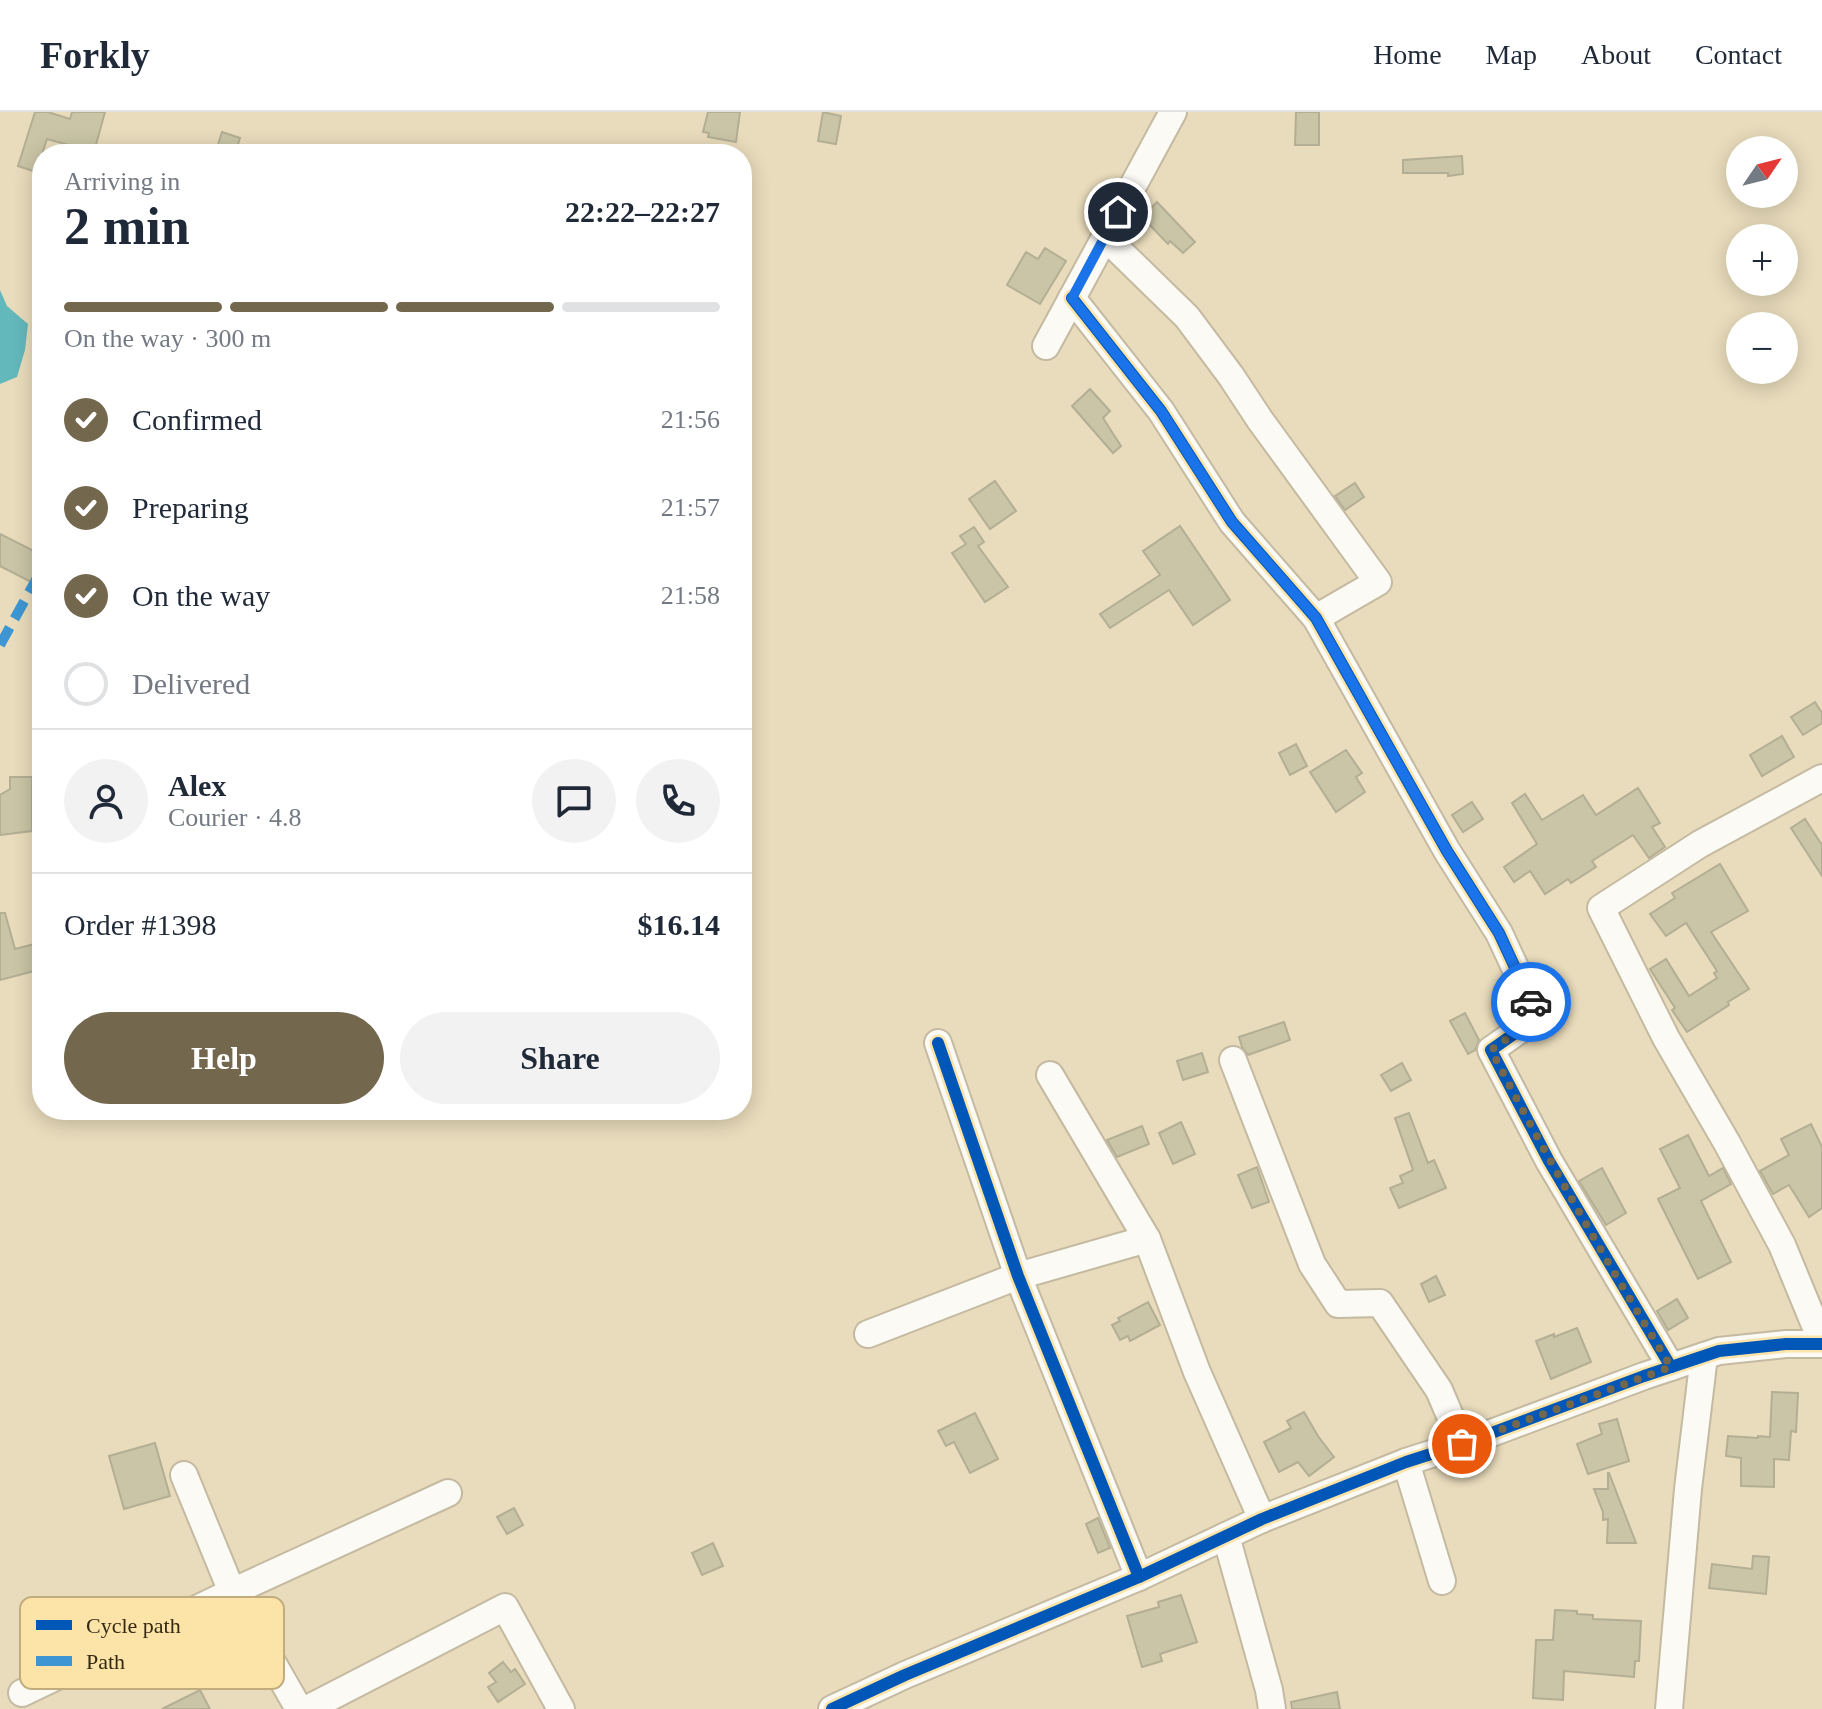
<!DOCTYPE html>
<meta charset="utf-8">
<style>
body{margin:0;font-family:Georgia,serif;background:#f2f2f3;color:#1f2937;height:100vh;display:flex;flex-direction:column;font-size:30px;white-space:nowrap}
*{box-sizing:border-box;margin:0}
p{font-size:26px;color:#747a83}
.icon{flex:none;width:44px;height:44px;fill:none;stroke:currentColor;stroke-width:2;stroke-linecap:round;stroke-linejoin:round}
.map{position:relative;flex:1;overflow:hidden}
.side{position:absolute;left:32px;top:32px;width:720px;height:976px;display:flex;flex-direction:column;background:#fff;border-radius:32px;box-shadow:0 4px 20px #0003}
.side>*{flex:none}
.needle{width:52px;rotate:55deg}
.controls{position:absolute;left:1726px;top:24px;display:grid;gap:16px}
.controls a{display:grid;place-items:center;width:72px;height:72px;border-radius:50%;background:#fff;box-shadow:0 4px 20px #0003;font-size:40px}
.pin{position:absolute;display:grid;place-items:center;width:68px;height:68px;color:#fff;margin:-34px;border:4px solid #fff;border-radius:50%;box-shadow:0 2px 8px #0007}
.courier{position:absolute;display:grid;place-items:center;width:80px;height:80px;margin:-40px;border:6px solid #1a73e8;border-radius:50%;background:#fff;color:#222;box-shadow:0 2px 10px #0007}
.summary em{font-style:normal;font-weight:800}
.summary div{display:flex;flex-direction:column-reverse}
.summary{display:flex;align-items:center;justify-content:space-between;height:136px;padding:0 32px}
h1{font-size:52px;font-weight:800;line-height:60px}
.bar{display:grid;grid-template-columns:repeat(4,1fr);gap:12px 8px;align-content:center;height:96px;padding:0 32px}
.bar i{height:10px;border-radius:6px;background:#e0e1e3}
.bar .active{background:#73684e}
.bar p{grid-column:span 4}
.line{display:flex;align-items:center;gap:20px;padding:0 32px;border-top:2px solid #e0e1e3}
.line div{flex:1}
.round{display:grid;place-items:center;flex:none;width:84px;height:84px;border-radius:42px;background:#f2f2f3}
ol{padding:0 32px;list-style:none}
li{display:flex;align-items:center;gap:24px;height:88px}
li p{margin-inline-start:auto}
li .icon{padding:8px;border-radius:50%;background:#73684e;color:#fff;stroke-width:4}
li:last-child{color:#747a83}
li i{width:44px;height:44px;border:4px solid #e0e1e3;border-radius:50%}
.button{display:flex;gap:16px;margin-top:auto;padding:16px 32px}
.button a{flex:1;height:92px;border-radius:48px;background:#73684e;color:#fff;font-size:32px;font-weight:800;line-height:92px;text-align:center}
.button a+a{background:#f2f2f3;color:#1f2937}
header{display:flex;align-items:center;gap:48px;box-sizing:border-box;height:112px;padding:0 40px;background:#fff;border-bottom:2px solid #e0e1e3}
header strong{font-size:38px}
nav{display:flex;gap:44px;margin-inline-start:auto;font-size:28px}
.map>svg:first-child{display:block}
.water{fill:#63b8bb}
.building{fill:#cac5a6;stroke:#b3ae94;stroke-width:2}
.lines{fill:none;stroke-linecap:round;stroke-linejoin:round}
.street-casing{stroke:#c4baa1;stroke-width:30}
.street{stroke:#fcfaf5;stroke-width:26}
.quiet{stroke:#3d96d3;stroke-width:10;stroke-dasharray:20 10;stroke-linecap:butt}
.cycleway-casing{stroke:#fce4a9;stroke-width:17}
.cycleway{stroke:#0057b8;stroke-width:12}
.done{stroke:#73684e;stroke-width:8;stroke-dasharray:0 14.4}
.route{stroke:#1a73e8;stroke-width:10}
.key{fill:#fce4a9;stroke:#c0ac7c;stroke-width:2}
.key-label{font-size:22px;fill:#342a13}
</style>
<header>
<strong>Forkly</strong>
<nav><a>Home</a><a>Map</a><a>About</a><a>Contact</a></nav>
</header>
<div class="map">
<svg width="1822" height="1597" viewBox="0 0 1822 1597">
<rect width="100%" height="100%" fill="#e9dcbc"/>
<path class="water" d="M 0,178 L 7,194 L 28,212 L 25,238 L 17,265 L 0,272 Z"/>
<g class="building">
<path d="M 35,0 L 48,0 L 70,7 L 72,0 L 105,0 L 94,40 L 47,27 L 36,60 L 18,54 Z"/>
<path d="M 708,0 L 740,0 L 736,30 L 708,25 L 709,21 L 703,20 Z"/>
<path d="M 823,0 L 841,4 L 836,32 L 818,29 Z"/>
<path d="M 1296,0 L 1319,0 L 1319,33 L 1295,33 Z"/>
<path d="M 222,20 L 240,26 L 235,42 L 215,42 Z"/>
<path d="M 1462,44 L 1463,62 L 1448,64 L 1448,61 L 1403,61 L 1403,48 Z"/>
<path d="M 1157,90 L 1195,130 L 1183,141 L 1170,129 L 1168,132 L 1142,105 Z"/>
<path d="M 1045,136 L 1066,149 L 1040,192 L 1007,173 L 1026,140 L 1038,147 Z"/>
<path d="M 1090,277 L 1110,299 L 1103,306 L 1121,334 L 1113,341 L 1072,294 Z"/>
<path d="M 995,369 L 1016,399 L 990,417 L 969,387 Z"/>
<path d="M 1355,371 L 1364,385 L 1345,398 L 1335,384 Z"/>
<path d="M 1180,414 L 1230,488 L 1193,513 L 1169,478 L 1110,516 L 1100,502 L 1160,463 L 1143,439 Z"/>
<path d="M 974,415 L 984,430 L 978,434 L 1008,475 L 985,490 L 952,441 L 966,432 L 960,424 Z"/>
<path d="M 0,422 L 42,443 L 42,449 L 31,470 L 0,454 Z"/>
<path d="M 1815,590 L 1822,601 L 1822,611 L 1803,623 L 1791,605 Z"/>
<path d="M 1782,624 L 1794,645 L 1762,664 L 1750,643 Z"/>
<path d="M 1296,632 L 1307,654 L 1290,663 L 1279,641 Z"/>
<path d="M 1346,638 L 1362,661 L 1356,665 L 1365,680 L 1336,700 L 1310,660 Z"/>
<path d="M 10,665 L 32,665 L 32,719 L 0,723 L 0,683 L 10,677 Z"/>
<path d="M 1638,676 L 1660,711 L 1652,715 L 1665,735 L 1649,746 L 1633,723 L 1592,749 L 1596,755 L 1571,771 L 1568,767 L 1545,782 L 1530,759 L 1514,770 L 1504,755 L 1537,732 L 1512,691 L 1525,682 L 1542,708 L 1583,683 L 1596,703 Z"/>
<path d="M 1472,690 L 1483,707 L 1463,720 L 1452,703 Z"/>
<path d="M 1805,707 L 1822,733 L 1822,764 L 1791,716 Z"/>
<path d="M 1720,752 L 1748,799 L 1711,820 L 1749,877 L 1728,890 L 1729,893 L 1687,920 L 1672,898 L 1675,896 L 1650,857 L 1666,847 L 1689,884 L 1717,866 L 1714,861 L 1717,859 L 1686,811 L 1666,824 L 1650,802 L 1675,786 L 1672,781 Z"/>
<path d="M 0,801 L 5,801 L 15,837 L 42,830 L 42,857 L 0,868 Z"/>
<path d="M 1465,901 L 1479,928 L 1475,938 L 1468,942 L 1450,909 Z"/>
<path d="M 1284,910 L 1290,928 L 1248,943 L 1242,935 L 1239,925 Z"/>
<path d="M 1202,941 L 1208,960 L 1183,968 L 1177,949 Z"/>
<path d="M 1402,951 L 1411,968 L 1391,979 L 1381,963 Z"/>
<path d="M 1409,1001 L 1428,1051 L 1434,1048 L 1446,1076 L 1399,1096 L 1390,1076 L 1403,1071 L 1400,1064 L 1413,1058 L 1395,1006 Z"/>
<path d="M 1181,1010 L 1195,1042 L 1173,1052 L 1159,1021 Z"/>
<path d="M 1811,1012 L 1822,1035 L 1822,1096 L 1809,1105 L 1789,1073 L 1773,1082 L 1760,1059 L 1789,1043 L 1781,1027 Z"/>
<path d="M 1142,1014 L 1149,1032 L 1117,1045 L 1107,1028 Z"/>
<path d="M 1688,1023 L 1709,1064 L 1723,1056 L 1731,1072 L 1701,1089 L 1731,1150 L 1698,1167 L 1658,1087 L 1680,1076 L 1660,1037 Z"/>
<path d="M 1257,1055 L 1269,1090 L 1252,1096 L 1238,1063 Z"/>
<path d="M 1602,1056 L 1626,1101 L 1606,1113 L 1579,1069 Z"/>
<path d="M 1436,1164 L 1445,1183 L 1429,1190 L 1421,1172 Z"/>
<path d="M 1677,1187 L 1688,1206 L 1668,1218 L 1657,1199 Z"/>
<path d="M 1148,1190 L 1160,1213 L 1130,1229 L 1128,1224 L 1120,1228 L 1112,1213 L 1120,1209 L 1118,1206 Z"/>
<path d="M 1577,1216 L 1591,1250 L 1551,1267 L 1536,1229 L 1554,1222 L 1554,1225 Z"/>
<path d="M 1772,1280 L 1798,1281 L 1796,1320 L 1791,1319 L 1789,1348 L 1774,1347 L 1774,1375 L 1741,1374 L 1741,1346 L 1726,1344 L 1728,1324 L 1758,1326 L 1758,1324 L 1770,1325 Z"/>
<path d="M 1304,1300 L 1318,1324 L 1334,1345 L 1309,1364 L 1298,1350 L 1279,1360 L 1264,1330 L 1291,1316 L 1287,1309 Z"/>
<path d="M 975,1301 L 998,1347 L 970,1361 L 954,1330 L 946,1334 L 938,1319 Z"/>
<path d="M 1617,1307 L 1629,1349 L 1588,1362 L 1577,1332 L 1602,1322 L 1599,1312 Z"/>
<path d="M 155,1331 L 170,1384 L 124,1397 L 109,1344 Z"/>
<path d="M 1608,1361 L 1609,1361 L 1636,1431 L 1607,1431 L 1608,1407 L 1603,1408 L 1603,1400 L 1594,1377 L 1608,1377 Z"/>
<path d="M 514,1396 L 523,1413 L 507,1422 L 497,1405 Z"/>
<path d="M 1098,1406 L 1110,1436 L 1098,1441 L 1086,1412 Z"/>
<path d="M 713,1431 L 723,1454 L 702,1463 L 692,1441 Z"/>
<path d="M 1753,1444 L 1769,1445 L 1766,1482 L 1709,1476 L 1712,1452 L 1752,1457 Z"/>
<path d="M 1181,1483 L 1197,1530 L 1160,1542 L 1162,1549 L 1142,1555 L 1127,1504 L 1159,1495 L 1158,1490 Z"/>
<path d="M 1555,1498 L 1577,1499 L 1577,1502 L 1593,1503 L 1593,1507 L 1641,1509 L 1639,1549 L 1635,1549 L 1634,1565 L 1564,1559 L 1563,1588 L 1533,1586 L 1536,1528 L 1553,1528 Z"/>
<path d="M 503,1550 L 511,1560 L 515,1557 L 525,1572 L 498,1590 L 488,1575 L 496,1570 L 489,1561 Z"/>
<path d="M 200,1578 L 210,1597 L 162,1597 Z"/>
<path d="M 1337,1580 L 1340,1597 L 1292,1597 L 1291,1590 Z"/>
</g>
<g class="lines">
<defs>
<g id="street">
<path d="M 1105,125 L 1187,205 L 1231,264 L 1260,308 L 1378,470 L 1316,506"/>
<path d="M 1072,186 L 1161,299 L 1232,410 L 1316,506 L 1447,739 L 1499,821 L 1538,905 L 1491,938 L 1549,1049 L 1671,1255"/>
<path d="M 1046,234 L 1173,0"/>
<path d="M 1822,666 L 1700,732 L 1601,796 L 1666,926 L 1727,1031 L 1782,1133 L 1822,1230"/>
<path d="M 938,931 L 1018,1164 L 1139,1465"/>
<path d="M 1233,948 L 1312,1152 L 1338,1192 L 1380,1191 L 1439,1278 L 1462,1332"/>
<path d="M 1050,963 L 1147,1127 L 1197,1260 L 1262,1407"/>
<path d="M 868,1222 L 1018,1164 L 1147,1127"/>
<path d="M 1406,1350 L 1442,1469"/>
<path d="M 184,1363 L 232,1480 L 299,1597"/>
<path d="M 1226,1424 L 1269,1578 L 1272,1597"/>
<path d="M 22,1581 L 232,1480 L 448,1381"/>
<path d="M 307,1597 L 505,1495 L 561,1597"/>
<path d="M 832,1597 L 905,1563 L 1139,1465 L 1262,1407 L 1406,1350 L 1462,1332 L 1644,1264 L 1719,1239 L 1786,1232 L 1822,1232"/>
<path d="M 1669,1597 L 1688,1377 L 1704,1244"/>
</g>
</defs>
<use href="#street" class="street-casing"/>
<use href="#street" class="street"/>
<path class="quiet" d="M 0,533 L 42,457"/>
<defs>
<g id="cycleway">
<path d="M 1072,186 L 1161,299 L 1232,410 L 1316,506 L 1447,739 L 1499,821 L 1538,905 L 1491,938 L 1549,1049 L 1671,1255"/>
<path d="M 938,931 L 1018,1164 L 1139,1465"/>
<path d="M 832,1597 L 905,1563 L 1139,1465 L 1262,1407 L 1406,1350 L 1462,1332 L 1644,1264 L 1719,1239 L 1786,1232 L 1822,1232"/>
</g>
</defs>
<use href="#cycleway" class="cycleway-casing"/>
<use href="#cycleway" class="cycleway"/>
</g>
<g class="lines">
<path class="done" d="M 1462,1332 L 1671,1255 C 1607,1151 1547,1046 1491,938 L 1538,905 L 1531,890"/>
<path class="route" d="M 1118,100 L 1072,186 L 1161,299 L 1232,410 L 1316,506 L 1447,739 L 1499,821 L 1531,890"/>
</g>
<rect x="20" y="1485" width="264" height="92" rx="12" class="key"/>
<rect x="36" y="1508" width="36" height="10" fill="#0057b8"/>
<rect x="36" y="1544" width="36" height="10" fill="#3d96d3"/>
<g class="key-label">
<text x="86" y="1521">Cycle path</text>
<text x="86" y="1557">Path</text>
</g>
</svg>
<div class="controls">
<a><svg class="needle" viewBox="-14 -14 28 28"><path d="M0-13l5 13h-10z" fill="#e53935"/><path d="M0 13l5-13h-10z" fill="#747a83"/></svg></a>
<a>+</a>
<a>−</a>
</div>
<div class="pin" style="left:1462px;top:1332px;background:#ea580c"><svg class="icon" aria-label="bag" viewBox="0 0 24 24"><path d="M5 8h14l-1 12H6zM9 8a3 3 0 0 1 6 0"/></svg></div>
<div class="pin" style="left:1118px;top:100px;background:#1f2937"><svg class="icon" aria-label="home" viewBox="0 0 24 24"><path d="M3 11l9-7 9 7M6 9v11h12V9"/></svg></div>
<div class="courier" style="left:1531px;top:890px"><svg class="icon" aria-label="car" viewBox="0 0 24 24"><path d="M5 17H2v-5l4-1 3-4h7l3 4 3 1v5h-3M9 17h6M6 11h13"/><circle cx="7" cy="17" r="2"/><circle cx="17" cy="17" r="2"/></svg></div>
<section class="side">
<div class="summary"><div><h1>2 min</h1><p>Arriving in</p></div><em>22:22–22:27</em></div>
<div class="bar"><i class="active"></i><i class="active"></i><i class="active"></i><i></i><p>On the way · 300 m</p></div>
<ol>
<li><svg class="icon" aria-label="check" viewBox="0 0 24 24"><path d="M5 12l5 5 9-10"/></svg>Confirmed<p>21:56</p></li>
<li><svg class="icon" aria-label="check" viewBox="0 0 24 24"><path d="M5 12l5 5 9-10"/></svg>Preparing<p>21:57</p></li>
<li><svg class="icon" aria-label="check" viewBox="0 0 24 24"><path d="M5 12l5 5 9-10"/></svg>On the way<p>21:58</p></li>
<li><i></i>Delivered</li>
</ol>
<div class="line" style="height:144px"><a class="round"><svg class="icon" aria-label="person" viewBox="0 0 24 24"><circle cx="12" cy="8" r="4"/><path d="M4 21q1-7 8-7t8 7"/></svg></a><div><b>Alex</b><p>Courier · 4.8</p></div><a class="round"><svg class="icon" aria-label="chat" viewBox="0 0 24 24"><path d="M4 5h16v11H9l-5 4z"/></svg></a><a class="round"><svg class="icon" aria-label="phone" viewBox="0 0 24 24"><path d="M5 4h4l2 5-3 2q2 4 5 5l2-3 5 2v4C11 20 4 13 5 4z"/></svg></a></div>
<div class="line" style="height:104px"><div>Order #1398</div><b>$16.14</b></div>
<div class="button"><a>Help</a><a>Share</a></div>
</section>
</div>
